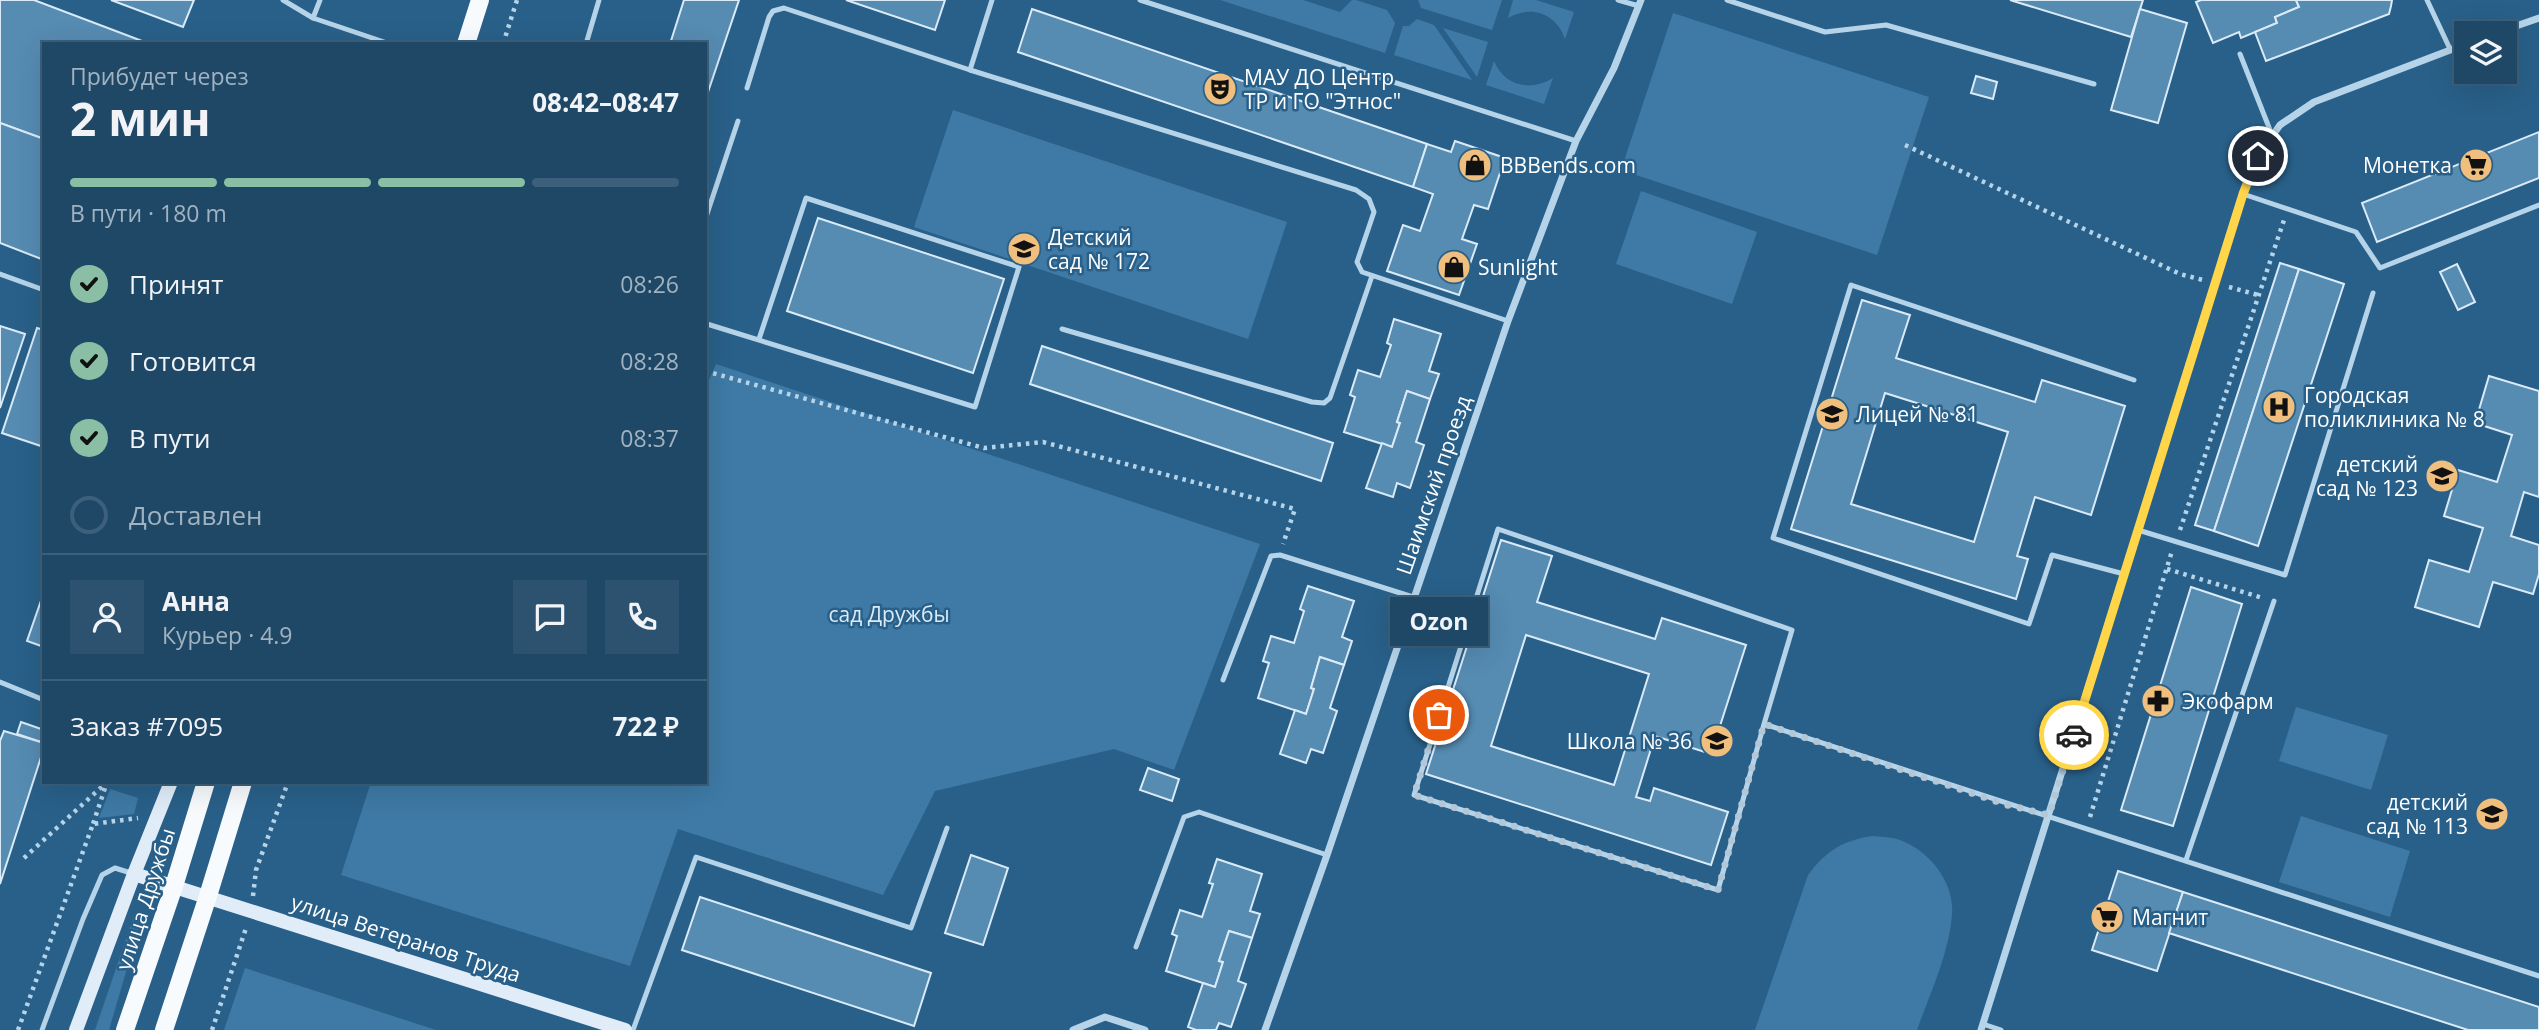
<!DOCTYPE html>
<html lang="ru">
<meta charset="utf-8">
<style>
body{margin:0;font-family:"Open Sans",sans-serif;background:#2c5270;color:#f1f3f6;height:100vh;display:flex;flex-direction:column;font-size:26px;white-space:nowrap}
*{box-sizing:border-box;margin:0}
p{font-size:23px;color:#a1b2c0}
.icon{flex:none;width:38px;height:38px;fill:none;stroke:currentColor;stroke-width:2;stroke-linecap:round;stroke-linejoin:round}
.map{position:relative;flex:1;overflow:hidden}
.panel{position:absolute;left:42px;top:42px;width:665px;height:742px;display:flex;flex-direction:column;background:#1f4867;border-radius:0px;box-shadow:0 7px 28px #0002,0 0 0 2px #3c607b}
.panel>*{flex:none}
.tools{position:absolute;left:2454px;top:21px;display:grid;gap:14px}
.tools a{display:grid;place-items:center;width:63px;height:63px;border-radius:0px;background:#1f4867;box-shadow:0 7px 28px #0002,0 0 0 2px #3c607b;font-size:35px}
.pin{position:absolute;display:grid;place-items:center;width:60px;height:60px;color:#fff;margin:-30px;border:4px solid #fff;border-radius:50%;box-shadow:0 2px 7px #0007}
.courier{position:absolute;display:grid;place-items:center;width:70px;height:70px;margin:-35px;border:5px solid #ffd54a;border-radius:50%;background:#fff;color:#222;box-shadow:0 2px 9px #0007}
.bubble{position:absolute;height:49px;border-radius:0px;background:#1f4867;box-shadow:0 7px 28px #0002,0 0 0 2px #3c607b;font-size:23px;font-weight:700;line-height:49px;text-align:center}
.overview em{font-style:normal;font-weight:700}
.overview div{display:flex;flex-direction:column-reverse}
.overview{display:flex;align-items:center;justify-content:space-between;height:119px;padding:0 28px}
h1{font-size:46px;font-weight:700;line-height:52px}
.bar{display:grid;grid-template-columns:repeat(4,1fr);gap:10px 7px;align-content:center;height:84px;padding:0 28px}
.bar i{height:9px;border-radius:5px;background:#3c607b}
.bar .active{background:#8abfa5}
.bar p{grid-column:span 4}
.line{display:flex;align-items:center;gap:18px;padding:0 28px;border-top:2px solid #3c607b}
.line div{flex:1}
.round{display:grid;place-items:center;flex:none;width:74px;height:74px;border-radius:0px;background:#2c5270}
ol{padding:0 28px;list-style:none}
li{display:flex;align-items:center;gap:21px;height:77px}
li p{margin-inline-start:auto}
li .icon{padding:7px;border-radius:50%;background:#8abfa5;color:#111;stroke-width:4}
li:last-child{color:#a1b2c0}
li i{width:38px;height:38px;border:4px solid #3c607b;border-radius:50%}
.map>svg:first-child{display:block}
.green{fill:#3e7aa5}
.building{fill:#568bb2;stroke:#daebf7;stroke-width:2;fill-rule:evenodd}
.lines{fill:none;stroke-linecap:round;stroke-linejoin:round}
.path{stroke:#b6d4e9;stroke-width:4.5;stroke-dasharray:3.5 5;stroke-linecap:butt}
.lane{stroke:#b6d4e9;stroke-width:5}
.street{stroke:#b6d4e9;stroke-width:7}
.secondary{stroke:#e0edf8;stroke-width:14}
.primary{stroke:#f8fbfe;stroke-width:18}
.done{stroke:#b4c7d6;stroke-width:7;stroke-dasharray:0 12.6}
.route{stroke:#ffd54a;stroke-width:9}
.labels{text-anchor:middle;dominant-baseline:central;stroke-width:5;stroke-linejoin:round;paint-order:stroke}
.poi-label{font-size:21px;fill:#fff;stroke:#296089;text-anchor:start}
.street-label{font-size:21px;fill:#fff;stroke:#296089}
.park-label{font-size:21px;fill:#daebf7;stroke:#296089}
</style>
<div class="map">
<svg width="2539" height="1030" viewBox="0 0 2539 1030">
<rect width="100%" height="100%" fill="#296089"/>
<g class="green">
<path d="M 1220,0 L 1303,0 L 1340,12 L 1352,0 L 1356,0 L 1387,10 L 1395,23 L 1385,53 Z"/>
<path d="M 1418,0 L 1502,0 L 1492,30 L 1421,8 Z"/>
<path d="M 1513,0 L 1536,0 L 1574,12 L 1565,39 C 1556,13 1531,5 1508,18 Z"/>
<path d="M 1673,13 L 1929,97 L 1877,255 L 1621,170 Z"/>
<path d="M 1417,19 L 1434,25 L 1472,80 L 1394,55 L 1403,26 L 1409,26 Z"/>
<path d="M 1443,28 L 1488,42 L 1477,77 Z"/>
<path d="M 1494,61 C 1504,86 1531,92 1553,78 L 1544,104 L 1486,85 Z"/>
<path d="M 953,110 L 1287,222 L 1248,339 L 914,227 Z"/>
<path d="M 1641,191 L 1757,232 L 1732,304 L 1616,264 Z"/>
<path d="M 716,364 L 1260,544 L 1174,770 L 1114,749 L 935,791 L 883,895 L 678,829 L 630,966 L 341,875 L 371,782 L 705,782 L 705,389 Z"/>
<path d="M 2296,707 L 2388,735 L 2371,790 L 2279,761 Z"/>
<path d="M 110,789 L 138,798 L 134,814 L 99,818 Z"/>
<path d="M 2301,816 L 2410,851 L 2390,917 L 2279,882 Z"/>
<path d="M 1873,836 C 1882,837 1892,837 1900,840 C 1930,851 1955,883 1952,915 C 1949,954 1930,993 1917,1030 L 1755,1030 L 1808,875 C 1826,851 1843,840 1873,836 Z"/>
<path d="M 135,913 L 140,924 L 109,1030 L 95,1030 Z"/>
<path d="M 245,968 L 436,1030 L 224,1030 Z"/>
</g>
<g class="building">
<path d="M 0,0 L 34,0 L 150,44 L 44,44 L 44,139 L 0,123 Z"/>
<path d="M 111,0 L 194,0 L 183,27 Z"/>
<path d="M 684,0 L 739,0 L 705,101 L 705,44 L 670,44 Z"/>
<path d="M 846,0 L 945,0 L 935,30 Z"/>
<path d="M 2010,0 L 2143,0 L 2131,37 Z"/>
<path d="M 2201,0 L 2296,0 L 2299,7 L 2275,17 L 2277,23 L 2241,38 L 2239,32 L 2213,43 L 2196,2 Z"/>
<path d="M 2296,0 L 2392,0 L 2391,6 L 2389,14 L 2381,17 L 2266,61 L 2255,32 L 2277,23 L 2275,17 L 2299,7 Z"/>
<path d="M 1032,9 L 1427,144 L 1413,187 L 1018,52 Z"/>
<path d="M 2140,9 L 2187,23 L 2158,123 L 2111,110 Z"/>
<path d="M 1976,76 L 1997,82 L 1993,99 L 1971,93 Z"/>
<path d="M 0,123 L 44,139 L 44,260 L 0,243 Z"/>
<path d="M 2539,132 L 2539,178 L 2377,242 L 2362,203 Z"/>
<path d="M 1455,141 L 1505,158 L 1488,209 L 1474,205 L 1462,239 L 1477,244 L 1459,295 L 1387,271 L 1403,225 L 1420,231 L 1433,194 L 1413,187 L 1427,144 L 1451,152 Z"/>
<path d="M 818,218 L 1004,279 L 973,373 L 787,311 Z"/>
<path d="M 2280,263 L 2299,269 L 2214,531 L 2195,525 Z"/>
<path d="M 2457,264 L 2475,302 L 2458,310 L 2440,272 Z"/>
<path d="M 2299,269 L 2344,284 L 2258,546 L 2214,531 Z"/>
<path d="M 1862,300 L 1910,315 L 1896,358 L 2035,402 L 2042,380 L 2125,406 L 2091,515 L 2035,497 L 2017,556 L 2028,559 L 2016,599 L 1791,529 ZM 1885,393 L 2008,432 L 1974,542 L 1851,504 Z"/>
<path d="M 1394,319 L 1441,334 L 1429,371 L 1439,374 L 1430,399 L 1407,391 L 1397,422 L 1400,423 L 1392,447 L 1344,432 L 1355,397 L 1350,395 L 1358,370 L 1380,377 L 1391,345 L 1387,343 Z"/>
<path d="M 0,326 L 25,334 L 0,408 Z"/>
<path d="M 37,328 L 44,330 L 44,447 L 2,433 Z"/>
<path d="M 1042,346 L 1333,443 L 1321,481 L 1030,384 Z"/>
<path d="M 2489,376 L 2539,391 L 2539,497 L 2524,492 L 2511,536 L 2539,545 L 2539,574 L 2533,594 L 2493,582 L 2479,627 L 2415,607 L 2429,560 L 2469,572 L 2483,528 L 2444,516 L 2458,470 L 2497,482 L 2512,435 L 2475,423 Z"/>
<path d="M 1407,391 L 1430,399 L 1416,442 L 1424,445 L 1410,488 L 1397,483 L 1393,497 L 1366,488 L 1382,443 L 1392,447 L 1400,423 L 1397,422 Z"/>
<path d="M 1501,540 L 1552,556 L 1537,602 L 1655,639 L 1662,618 L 1746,645 L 1711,754 L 1655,736 L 1636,797 L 1650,801 L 1654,788 L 1728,812 L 1711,865 L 1426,774 ZM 1526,635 L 1649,674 L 1614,785 L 1491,746 Z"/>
<path d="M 1308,586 L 1354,601 L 1342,637 L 1352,641 L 1344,665 L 1320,657 L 1311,688 L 1314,689 L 1306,714 L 1258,698 L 1269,663 L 1263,661 L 1271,636 L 1294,643 L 1304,611 L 1300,609 Z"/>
<path d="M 2191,587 L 2242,604 L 2173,826 L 2121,810 Z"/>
<path d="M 44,592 L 44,647 L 27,641 Z"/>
<path d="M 1320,657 L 1344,665 L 1330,708 L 1337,711 L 1323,753 L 1311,749 L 1306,763 L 1280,754 L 1295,710 L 1306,714 L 1314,689 L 1311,688 Z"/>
<path d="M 21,722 L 44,730 L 44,743 L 17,734 Z"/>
<path d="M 4,731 L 44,743 L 44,748 L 0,884 L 0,741 Z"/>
<path d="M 1148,768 L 1179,779 L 1172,801 L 1140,790 Z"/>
<path d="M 971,855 L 1008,868 L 983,945 L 945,933 Z"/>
<path d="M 1217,859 L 1262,874 L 1250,911 L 1260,914 L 1252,938 L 1229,931 L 1219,961 L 1223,962 L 1215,987 L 1166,971 L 1177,936 L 1172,934 L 1180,910 L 1202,917 L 1213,884 L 1209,883 Z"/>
<path d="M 2118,871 L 2183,892 L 2157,971 L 2092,950 Z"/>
<path d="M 2183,892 L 2539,1007 L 2539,1030 L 2468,1030 L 2169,933 Z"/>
<path d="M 700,897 L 931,973 L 914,1026 L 682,950 Z"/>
<path d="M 1229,931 L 1252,938 L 1238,981 L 1246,984 L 1231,1027 L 1219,1023 L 1216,1030 L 1196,1030 L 1188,1027 L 1203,983 L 1215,987 L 1223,962 L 1219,961 Z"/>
</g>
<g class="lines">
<g class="path">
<path d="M 503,44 L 517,0"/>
<path d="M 1905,145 L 2180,274 L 2203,280"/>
<path d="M 2229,287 L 2258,295"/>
<path d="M 705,371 L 984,448 L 1043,442 L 1295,509 L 1283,544"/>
<path d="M 2180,530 L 2284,220"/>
<path d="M 2167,569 L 2263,598"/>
<path d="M 2090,817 L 2172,551"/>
<path d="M 24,858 L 107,782 L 93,824"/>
<path d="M 253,896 L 256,870 L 288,782"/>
<path d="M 18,1030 L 93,824 L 138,818"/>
<path d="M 212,1030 L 246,928"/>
</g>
<g class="lane">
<path d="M 283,0 L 313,18 L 390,44"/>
<path d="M 1140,0 L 1576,141"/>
<path d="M 1618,0 L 1639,6"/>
<path d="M 1727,0 L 1825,32 L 1886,25 L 2094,84"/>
<path d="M 2427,0 L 2450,49"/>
<path d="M 313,18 L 320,0"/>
<path d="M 586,44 L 599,0"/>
<path d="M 2240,54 L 2272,135"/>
<path d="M 970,70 L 1356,190 L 1369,199 L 1374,212 L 1357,262 L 1362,272 L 1508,321"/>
<path d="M 747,88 L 769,17 L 773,11 L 784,8 L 970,70 L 992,0"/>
<path d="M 2243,194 L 2356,232 L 2380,268 L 2539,205"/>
<path d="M 705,220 L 738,121"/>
<path d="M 0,274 L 44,290"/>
<path d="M 707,324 L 975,407 L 1019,267 L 806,198 L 759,339"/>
<path d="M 1062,329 L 1312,402 L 1324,403 L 1330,398 L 1372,276"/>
<path d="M 2138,530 L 2285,575 L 2373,293"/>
<path d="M 2124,574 L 2052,555 L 2029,624 L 1773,538 L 1851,285 L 2134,380"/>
<path d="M 1223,680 L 1271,556 L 1280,555 L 1413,597"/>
<path d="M 0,682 L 44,700"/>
<path d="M 1764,724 L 1718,890 L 1414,795 L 1498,529 L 1792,630 L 1764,724 L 2539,976"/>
<path d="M 2186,860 L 2274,601"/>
<path d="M 1136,947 L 1184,817 L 1199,812 L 1327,855"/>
<path d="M 1983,1024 L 2001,1030"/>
<path d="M 42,1030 L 83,919 L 102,875 L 115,868 L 134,874"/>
<path d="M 633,1030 L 696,857 L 911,928 L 947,828"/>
</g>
<g class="street">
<path d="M 2496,33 L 2539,18"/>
<path d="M 1073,1030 L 1105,1017 L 1145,1030"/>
<path d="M 1265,1030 L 1327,855 L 1508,321 L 1576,141 L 1614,68 L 1641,0"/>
<path d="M 1981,1030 L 2243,194 L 2258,156 L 2280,125 L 2314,102 L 2466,44"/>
</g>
<g class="secondary">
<path d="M 134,874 L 625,1030"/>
<path d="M 76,1030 L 134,874 L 171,782"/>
</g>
<g class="primary">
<path d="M 466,44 L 480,0"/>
<path d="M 125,1030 L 174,886 L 206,782"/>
<path d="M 164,1030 L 208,896 L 243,782"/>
</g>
</g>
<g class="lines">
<path class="done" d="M 1439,715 L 1414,795 L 1718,890 L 1764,724 L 2007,805 L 2049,815 L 2074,735"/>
<path class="route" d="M 2074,735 L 2243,194 L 2258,156"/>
</g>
<defs>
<symbol id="theatre-disc" viewBox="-11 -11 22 22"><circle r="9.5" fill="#f0bf7d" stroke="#296089"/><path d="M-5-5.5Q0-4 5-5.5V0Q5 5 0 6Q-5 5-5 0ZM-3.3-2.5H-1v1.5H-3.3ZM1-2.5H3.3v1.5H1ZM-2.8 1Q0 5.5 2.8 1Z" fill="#111"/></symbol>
<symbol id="shop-disc" viewBox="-11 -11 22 22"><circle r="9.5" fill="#f0bf7d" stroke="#296089"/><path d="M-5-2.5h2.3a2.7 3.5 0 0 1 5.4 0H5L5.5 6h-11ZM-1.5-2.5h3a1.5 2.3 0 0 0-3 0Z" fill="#111"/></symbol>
<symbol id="supermarket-disc" viewBox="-11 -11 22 22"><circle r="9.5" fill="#f0bf7d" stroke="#296089"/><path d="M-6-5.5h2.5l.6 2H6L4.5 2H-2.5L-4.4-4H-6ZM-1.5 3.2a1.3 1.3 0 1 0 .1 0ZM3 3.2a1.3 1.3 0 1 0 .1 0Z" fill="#111"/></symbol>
<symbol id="school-disc" viewBox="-11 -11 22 22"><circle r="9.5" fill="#f0bf7d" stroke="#296089"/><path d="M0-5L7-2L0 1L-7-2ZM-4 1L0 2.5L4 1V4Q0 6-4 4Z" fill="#111"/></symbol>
<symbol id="hospital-disc" viewBox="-11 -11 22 22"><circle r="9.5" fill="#f0bf7d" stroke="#296089"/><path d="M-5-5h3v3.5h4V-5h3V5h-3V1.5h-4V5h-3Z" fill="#111"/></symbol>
<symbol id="pharmacy-disc" viewBox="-11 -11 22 22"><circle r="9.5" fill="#f0bf7d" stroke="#296089"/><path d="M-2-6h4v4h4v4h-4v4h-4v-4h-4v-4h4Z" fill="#111"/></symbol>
</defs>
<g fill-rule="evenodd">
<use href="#theatre-disc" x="1201" y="70" width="38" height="38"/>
<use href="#shop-disc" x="1456" y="146" width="38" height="38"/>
<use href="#supermarket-disc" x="2457" y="146" width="38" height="38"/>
<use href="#school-disc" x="1005" y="230" width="38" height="38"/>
<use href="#shop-disc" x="1435" y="248" width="38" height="38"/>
<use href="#hospital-disc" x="2260" y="388" width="38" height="38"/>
<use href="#school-disc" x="1813" y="395" width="38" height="38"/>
<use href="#school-disc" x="2423" y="457" width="38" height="38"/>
<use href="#pharmacy-disc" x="2139" y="682" width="38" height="38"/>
<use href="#school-disc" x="1698" y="722" width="38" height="38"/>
<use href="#school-disc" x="2473" y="795" width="38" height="38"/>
<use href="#supermarket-disc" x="2088" y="898" width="38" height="38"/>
</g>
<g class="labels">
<g class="poi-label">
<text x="1244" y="77">МАУ ДО Центр<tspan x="1244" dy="24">ТР и ГО "Этнос"</tspan></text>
<text x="1500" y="165">BBBends.com</text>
<text x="2452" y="165" text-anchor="end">Монетка</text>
<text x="1048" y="237">Детский<tspan x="1048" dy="24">сад № 172</tspan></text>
<text x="1478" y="267">Sunlight</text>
<text x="2304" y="395">Городская<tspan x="2304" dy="24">поликлиника № 8</tspan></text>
<text x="1856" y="414">Лицей № 81</text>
<text x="2418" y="464" text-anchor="end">детский<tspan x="2418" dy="24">сад № 123</tspan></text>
<text x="2182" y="701">Экофарм</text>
<text x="1692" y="741" text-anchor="end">Школа № 36</text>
<text x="2468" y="802" text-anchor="end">детский<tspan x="2468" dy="24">сад № 113</tspan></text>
<text x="2132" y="917">Магнит</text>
</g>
<g class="street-label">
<text transform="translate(1433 485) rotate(-71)">Шаимский проезд</text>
<text transform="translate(145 899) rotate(-72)">улица Дружбы</text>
<text transform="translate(406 938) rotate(18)">улица Ветеранов Труда</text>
</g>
<g class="park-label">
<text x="889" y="614">сад Дружбы</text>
</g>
</g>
</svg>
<div class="tools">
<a><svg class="icon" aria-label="layers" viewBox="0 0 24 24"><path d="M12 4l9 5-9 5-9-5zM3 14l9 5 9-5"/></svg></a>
</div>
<div class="pin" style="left:1439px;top:715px;background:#ea580c"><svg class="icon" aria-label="bag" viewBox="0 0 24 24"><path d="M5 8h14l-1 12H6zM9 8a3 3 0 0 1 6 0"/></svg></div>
<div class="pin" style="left:2258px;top:156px;background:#1f2937"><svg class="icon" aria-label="home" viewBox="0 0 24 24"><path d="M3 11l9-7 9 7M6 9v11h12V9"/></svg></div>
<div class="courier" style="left:2074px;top:735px"><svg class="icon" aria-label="car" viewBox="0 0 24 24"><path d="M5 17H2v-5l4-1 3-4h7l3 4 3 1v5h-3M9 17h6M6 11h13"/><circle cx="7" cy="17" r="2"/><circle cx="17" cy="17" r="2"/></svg></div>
<div class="bubble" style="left:1390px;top:597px;width:98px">Ozon</div>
<section class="panel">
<div class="overview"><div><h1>2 мин</h1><p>Прибудет через</p></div><em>08:42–08:47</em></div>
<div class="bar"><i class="active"></i><i class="active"></i><i class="active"></i><i></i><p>В пути · 180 m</p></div>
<ol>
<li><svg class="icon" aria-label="check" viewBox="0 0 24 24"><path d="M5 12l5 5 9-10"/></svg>Принят<p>08:26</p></li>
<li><svg class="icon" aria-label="check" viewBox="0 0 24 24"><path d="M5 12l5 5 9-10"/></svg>Готовится<p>08:28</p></li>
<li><svg class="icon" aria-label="check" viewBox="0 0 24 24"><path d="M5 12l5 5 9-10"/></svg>В пути<p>08:37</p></li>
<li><i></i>Доставлен</li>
</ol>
<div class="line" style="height:126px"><a class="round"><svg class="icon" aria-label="person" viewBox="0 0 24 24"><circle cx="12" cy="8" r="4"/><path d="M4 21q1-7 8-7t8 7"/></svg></a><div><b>Анна</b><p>Курьер · 4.9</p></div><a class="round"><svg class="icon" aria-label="chat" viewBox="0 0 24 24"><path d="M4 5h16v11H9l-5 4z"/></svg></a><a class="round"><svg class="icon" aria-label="phone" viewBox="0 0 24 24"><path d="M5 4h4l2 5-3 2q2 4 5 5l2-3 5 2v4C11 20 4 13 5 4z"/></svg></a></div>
<div class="line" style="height:91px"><div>Заказ #7095</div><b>722 ₽</b></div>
</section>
</div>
